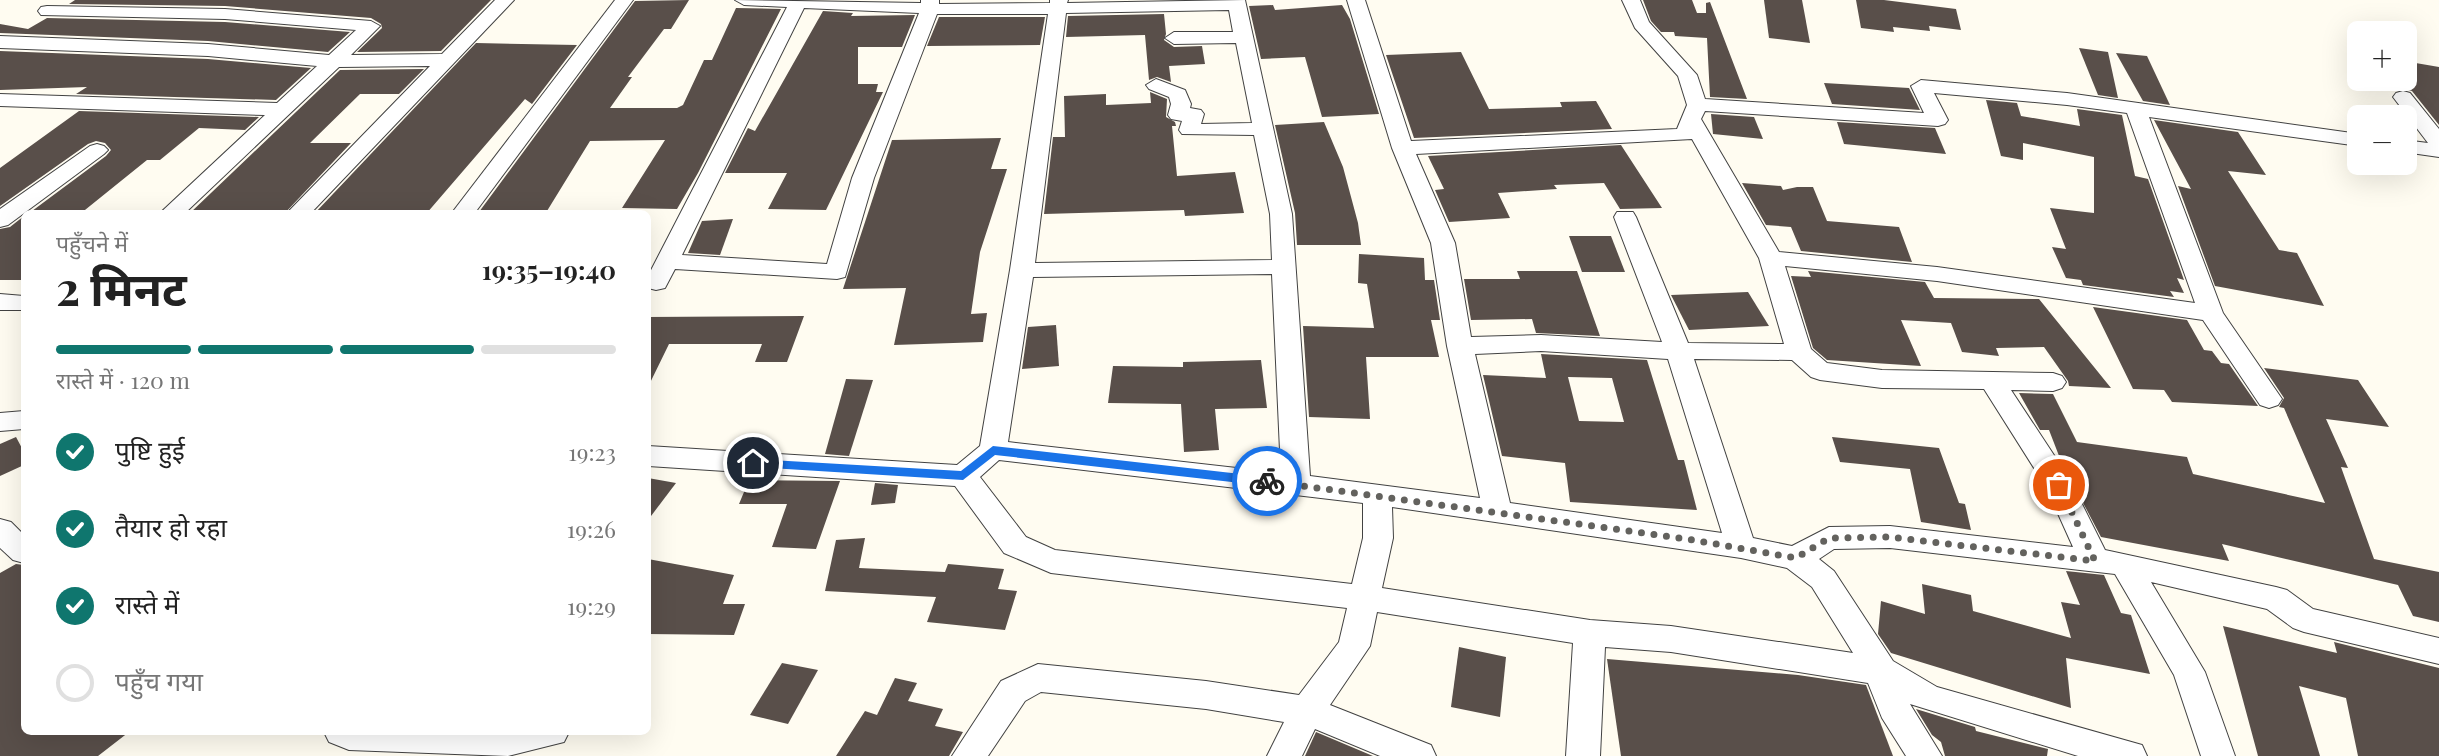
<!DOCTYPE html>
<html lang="hi">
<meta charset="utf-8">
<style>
body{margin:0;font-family:"Playfair Display","Noto Sans Devanagari",serif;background:#f6f6f6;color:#222;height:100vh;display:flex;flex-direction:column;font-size:26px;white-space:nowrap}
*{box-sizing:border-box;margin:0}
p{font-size:23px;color:#767676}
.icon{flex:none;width:38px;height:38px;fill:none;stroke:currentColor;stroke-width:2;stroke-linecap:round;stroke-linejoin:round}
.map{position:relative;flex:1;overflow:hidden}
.side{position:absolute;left:21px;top:210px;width:630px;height:525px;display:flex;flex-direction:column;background:#fff;border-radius:10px;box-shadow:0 7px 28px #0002}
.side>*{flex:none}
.tools{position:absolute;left:2347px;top:21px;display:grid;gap:14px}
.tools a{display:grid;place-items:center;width:70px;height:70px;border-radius:10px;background:#fff;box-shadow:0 7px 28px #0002;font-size:35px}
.pin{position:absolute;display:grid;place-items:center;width:60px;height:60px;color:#fff;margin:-30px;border:4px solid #fff;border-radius:50%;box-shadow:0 2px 7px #0007}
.courier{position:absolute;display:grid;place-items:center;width:70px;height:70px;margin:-35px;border:5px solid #1a73e8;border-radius:50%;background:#fff;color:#222;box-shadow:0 2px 9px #0007}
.head em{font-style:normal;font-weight:700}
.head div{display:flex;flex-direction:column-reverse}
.head{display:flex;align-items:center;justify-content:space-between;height:119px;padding:0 35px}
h1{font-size:46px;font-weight:700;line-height:52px}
.bar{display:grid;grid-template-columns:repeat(4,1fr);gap:10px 7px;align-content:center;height:84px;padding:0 35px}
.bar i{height:9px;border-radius:5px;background:#e0e0e0}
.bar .current{background:#0f766e}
.bar p{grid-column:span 4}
ol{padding:0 35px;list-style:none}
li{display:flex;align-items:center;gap:21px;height:77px}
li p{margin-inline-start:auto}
li .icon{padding:7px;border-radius:50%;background:#0f766e;color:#fff;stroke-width:4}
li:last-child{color:#767676}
li i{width:38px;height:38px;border:4px solid #e0e0e0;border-radius:50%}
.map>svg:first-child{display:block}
.building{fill:#594f4a;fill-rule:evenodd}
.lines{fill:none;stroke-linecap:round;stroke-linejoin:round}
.minor-casing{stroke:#424242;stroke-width:2}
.minor{fill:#fff;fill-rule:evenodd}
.route{fill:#1a73e8}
.done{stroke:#63625e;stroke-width:7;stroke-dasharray:0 12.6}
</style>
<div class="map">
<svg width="2439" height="756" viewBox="0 0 2439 756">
<rect width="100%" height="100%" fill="#fffcf1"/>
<g class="building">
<path d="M 75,0 L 491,0 L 441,51 L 357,52 L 382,28 L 381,24 L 371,18 L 225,6 L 69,4 Z"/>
<path d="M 689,0 L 671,29 L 664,29 L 628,77 L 632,77 L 610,108 L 677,108 L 683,105 L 704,60 L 712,60 L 736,8 L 781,9 L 698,173 L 677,209 L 622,208 L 665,140 L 590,141 L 547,211 L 479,212 L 635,1 Z"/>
<path d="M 1643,0 L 1692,0 L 1697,13 L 1706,13 L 1706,3 L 1710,2 L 1747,99 L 1710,97 L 1707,38 L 1675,36 L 1674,32 L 1661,32 L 1651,21 Z"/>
<path d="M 1764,0 L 1802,0 L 1810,43 L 1769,38 Z"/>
<path d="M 1856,0 L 1884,0 L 1956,9 L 1961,30 L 1929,26 L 1930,31 L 1893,27 L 1894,32 L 1861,28 Z"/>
<path d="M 1273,5 L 1275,10 L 1342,5 L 1350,19 L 1379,114 L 1322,117 L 1305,57 L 1261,59 L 1249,6 Z"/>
<path d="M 823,11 L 853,13 L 851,16 L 915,15 L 902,47 L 858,47 L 858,84 L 878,84 L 876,92 L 883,92 L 826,210 L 768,209 L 787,173 L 725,173 L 748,128 L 755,131 Z"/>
<path d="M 1164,14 L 1166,34 L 1164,40 L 1174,47 L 1202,46 L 1205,64 L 1169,66 L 1171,82 L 1157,77 L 1149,80 L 1145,35 L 1066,37 L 1068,16 Z"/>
<path d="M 939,17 L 1045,17 L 1040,45 L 927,46 Z"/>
<path d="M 47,18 L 225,22 L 350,32 L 328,52 L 208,41 L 0,33 L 0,24 L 28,29 Z"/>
<path d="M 476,43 L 577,45 L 532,104 L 525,99 L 426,214 L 314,214 Z"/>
<path d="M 2079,48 L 2108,52 L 2118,98 L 2098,95 Z"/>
<path d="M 0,51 L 208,59 L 311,68 L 276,100 L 76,94 L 87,87 L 0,90 Z"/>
<path d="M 1461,52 L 1489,109 L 1562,107 L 1560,102 L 1596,101 L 1612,129 L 1414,138 L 1386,55 Z"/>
<path d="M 2116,53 L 2147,56 L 2170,105 L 2143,101 Z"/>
<path d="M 2404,61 L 2439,67 L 2439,125 L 2412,91 L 2404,89 Z"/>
<path d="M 424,69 L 399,94 L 360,94 L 310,143 L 351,143 L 284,214 L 189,214 L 340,70 Z"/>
<path d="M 1824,83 L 1909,88 L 1920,110 L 1832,104 Z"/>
<path d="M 1150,92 L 1167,99 L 1166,117 L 1175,122 L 1176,126 L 1172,126 L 1177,176 L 1235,172 L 1244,213 L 1185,216 L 1184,210 L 1044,214 L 1053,137 L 1065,137 L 1064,96 L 1106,94 L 1106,105 L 1151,103 Z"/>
<path d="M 1986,100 L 2017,103 L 2021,116 L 2080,126 L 2077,109 L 2122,115 L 2135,176 L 2148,179 L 2184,280 L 2177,278 L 2184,293 L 2170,291 L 2174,297 L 2083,285 L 2081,280 L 2066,278 L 2052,247 L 2066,249 L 2050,208 L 2094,213 L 2094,157 L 2023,143 L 2023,160 L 2001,156 Z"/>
<path d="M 79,111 L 259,117 L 245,130 L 199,128 L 160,160 L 147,160 L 80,214 L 28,214 L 106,156 L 111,150 L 105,143 L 96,141 L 88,144 L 0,206 L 0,168 Z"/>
<path d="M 1711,114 L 1754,117 L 1763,139 L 1713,134 Z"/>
<path d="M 2154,120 L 2238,132 L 2266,175 L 2228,171 L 2279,250 L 2297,253 L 2324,306 L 2215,286 L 2178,186 L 2191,189 Z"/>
<path d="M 1324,122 L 1343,167 L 1358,223 L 1361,245 L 1297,245 L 1295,213 L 1275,125 Z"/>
<path d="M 1837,122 L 1935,128 L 1946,154 L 1844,144 Z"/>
<path d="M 1001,138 L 991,169 L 1007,169 L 980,252 L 971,314 L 987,313 L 983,342 L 894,345 L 906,288 L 843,289 L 892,140 Z"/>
<path d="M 1621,145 L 1662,208 L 1620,209 L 1604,183 L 1554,185 L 1557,189 L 1498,193 L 1510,218 L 1449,222 L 1435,190 L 1444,189 L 1428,156 Z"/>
<path d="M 1742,183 L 1781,186 L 1783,190 L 1797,187 L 1813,187 L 1827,221 L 1899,227 L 1912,262 L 1801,251 L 1791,227 L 1766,225 Z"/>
<path d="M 24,216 L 24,280 L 0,280 L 0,229 L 10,227 Z"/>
<path d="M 733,219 L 720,255 L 688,253 L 702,221 Z"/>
<path d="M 1569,236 L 1611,236 L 1625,272 L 1582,272 Z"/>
<path d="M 1359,254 L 1424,258 L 1425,280 L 1434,280 L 1440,320 L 1431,320 L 1439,357 L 1366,357 L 1370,419 L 1309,417 L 1303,326 L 1374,328 L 1367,284 L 1358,283 Z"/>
<path d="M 1517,271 L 1577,271 L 1600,336 L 1536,333 L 1532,319 L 1471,320 L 1464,279 L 1520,279 Z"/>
<path d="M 1808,271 L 1925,282 L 1934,298 L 2039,299 L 2111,388 L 2069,386 L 2068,381 L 2044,347 L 1996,348 L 1999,356 L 1962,352 L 1951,323 L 1901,320 L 1921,366 L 1827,360 L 1813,348 L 1791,276 L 1811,277 Z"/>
<path d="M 1748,292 L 1769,326 L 1689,330 L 1671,295 Z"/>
<path d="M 2093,307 L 2187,320 L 2204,350 L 2212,351 L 2221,363 L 2229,364 L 2258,406 L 2172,402 L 2164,390 L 2133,389 Z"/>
<path d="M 804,316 L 787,362 L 755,362 L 762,344 L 669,344 L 648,387 L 648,317 Z"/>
<path d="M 1056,325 L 1059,366 L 1022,369 L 1028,327 Z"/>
<path d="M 1541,354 L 1647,360 L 1678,460 L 1684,460 L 1697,510 L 1570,502 L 1565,463 L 1502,456 L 1483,375 L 1546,378 ZM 1568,377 L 1612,378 L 1624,422 L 1579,421 Z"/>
<path d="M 1261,360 L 1267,408 L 1215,409 L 1219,450 L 1184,452 L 1181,404 L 1108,403 L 1113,366 L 1183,367 L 1183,362 Z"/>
<path d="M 2264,368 L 2358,380 L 2389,427 L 2326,419 L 2348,468 L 2341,467 L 2374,559 L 2439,572 L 2439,622 L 2413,616 L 2398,585 L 2222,544 L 2229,561 L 2101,537 L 2061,461 L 2049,430 L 2040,430 L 2019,393 L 2053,394 L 2077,442 L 2187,457 L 2193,474 L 2325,503 L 2284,408 L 2279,407 L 2284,398 Z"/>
<path d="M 846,379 L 873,380 L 849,456 L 825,454 Z"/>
<path d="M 16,437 L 24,452 L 24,465 L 0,476 L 0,444 Z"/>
<path d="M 1832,437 L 1939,448 L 1959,503 L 1965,504 L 1971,530 L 1921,522 L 1910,469 L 1840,462 Z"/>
<path d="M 648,478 L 676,483 L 648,520 Z"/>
<path d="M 749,480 L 840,481 L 816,549 L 772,547 L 787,504 L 739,504 Z"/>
<path d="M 875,483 L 898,485 L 895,503 L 871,505 Z"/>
<path d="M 865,538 L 859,568 L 945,572 L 948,564 L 1004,569 L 998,589 L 1017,591 L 1005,630 L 927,622 L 936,597 L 825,591 L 836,540 Z"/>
<path d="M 648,559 L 734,575 L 723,604 L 745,604 L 734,635 L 648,634 Z"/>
<path d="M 16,564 L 24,565 L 24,732 L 129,732 L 98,756 L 0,756 L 0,573 Z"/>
<path d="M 2066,571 L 2104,575 L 2121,613 L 2131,615 L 2150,674 L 2066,658 L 2071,708 L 1891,653 L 1878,634 L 1881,601 L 1925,614 L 1922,584 L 1971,595 L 1973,611 L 2071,638 L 2061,602 L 2080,605 Z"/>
<path d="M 2223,626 L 2337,653 L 2334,642 L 2439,668 L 2439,756 L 2358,756 L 2346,698 L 2299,686 L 2320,756 L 2258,756 Z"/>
<path d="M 1459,647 L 1506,657 L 1500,717 L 1451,707 Z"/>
<path d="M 1607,659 L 1798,675 L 1866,685 L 1893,756 L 1621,756 Z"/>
<path d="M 782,663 L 818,670 L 788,724 L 750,715 Z"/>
<path d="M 895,678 L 917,683 L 908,701 L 943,709 L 935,726 L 963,732 L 949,756 L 836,756 L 865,711 L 877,715 Z"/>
<path d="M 1916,709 L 1975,727 L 1976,731 L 2048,749 L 2047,756 L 1945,756 L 1941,742 L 1932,735 Z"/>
<path d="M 1316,732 L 1373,756 L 1305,756 Z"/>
</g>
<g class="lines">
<defs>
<g id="minor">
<path d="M 495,0 L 514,0 L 310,214 L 286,214 L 430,66 L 339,67 L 184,214 L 159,214 L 265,115 L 0,106 L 0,94 L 277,103 L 317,66 L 208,56 L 0,48 L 0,36 L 208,44 L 329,55 L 356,30 L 225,19 L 41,15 L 38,11 L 41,7 L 47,6 L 225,9 L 371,21 L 380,26 L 351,55 L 442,54 Z"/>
<path d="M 615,0 L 633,0 L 474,214 L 451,214 Z"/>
<path d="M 735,0 L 921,3 L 921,0 L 939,0 L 939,4 L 1050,3 L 1050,0 L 1068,0 L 1067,3 L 1245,0 L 1292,214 L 1310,476 L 1480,498 L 1447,346 L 1431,243 L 1392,148 L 1347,0 L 1365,0 L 1411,141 L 1677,129 L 1687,105 L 1678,76 L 1635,28 L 1622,0 L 1640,0 L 1649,22 L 1697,75 L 1705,99 L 1924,113 L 1911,86 L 1921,80 L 2067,93 L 2359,134 L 2359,146 L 2149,117 L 2223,313 L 2282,399 L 2278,405 L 2269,408 L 2260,405 L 2203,320 L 1937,281 L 1785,266 L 1811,349 L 1827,363 L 1882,370 L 2053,373 L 2062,376 L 2066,382 L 2062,388 L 2053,391 L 2011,390 L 2069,478 L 2105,550 L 2276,587 L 2287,590 L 2313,609 L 2439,638 L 2439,664 L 2304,632 L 2293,628 L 2267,609 L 2151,582 L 2205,672 L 2235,756 L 2201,756 L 2174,675 L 2115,574 L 1890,548 L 1834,549 L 1819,559 L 1834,571 L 1893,661 L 1937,687 L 2142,745 L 2147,756 L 2078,756 L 1910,704 L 1942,756 L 1906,756 L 1882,718 L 1868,683 L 1671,652 L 1605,647 L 1600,756 L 1566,756 L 1573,643 L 1377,612 L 1370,646 L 1330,705 L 1431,745 L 1436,756 L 1380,756 L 1315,729 L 1302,756 L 1267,756 L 1284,722 L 1206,709 L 1041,692 L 1025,701 L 988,756 L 952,756 L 1001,681 L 1038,664 L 1206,681 L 1299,695 L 1339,642 L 1347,608 L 1051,573 L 1004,553 L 955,486 L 648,466 L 648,446 L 957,465 L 980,446 L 1010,270 L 1048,14 L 937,14 L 874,178 L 845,277 L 837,279 L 675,269 L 665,288 L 656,290 L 648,288 L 648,276 L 787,7 L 744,5 ZM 804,8 L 919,13 L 852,178 L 827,264 L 682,255 ZM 1229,10 L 1233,32 L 1174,32 L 1165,38 L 1174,44 L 1236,43 L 1252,123 L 1201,124 L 1204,114 L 1201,110 L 1190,108 L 1191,104 L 1185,90 L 1156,79 L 1146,85 L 1149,89 L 1169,97 L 1171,104 L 1168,115 L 1171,119 L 1182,121 L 1179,130 L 1182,134 L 1254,135 L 1270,214 L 1272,260 L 1035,263 L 1066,13 ZM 1934,93 L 2067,105 L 2127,113 L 2195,303 L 1937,267 L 1779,252 L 1701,119 L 1705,111 L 1938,126 L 1945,124 L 1948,120 ZM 1692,139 L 1759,258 L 1784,344 L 1688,343 L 1636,217 L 1633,212 L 1617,212 L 1614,217 L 1662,342 L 1541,335 L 1471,337 L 1455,243 L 1416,154 ZM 1272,274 L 1281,473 L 1008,442 L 1033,277 ZM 1541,351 L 1668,359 L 1722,533 L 1510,503 L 1475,354 ZM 1694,359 L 1792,360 L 1811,377 L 1820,380 L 1882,388 L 1984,389 L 2046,487 L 2073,547 L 1890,526 L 1829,527 L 1792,546 L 1753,538 ZM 999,460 L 1363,503 L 1363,538 L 1352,584 L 1055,550 L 1026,537 L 980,477 ZM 1392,507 L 1741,558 L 1787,568 L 1812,587 L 1853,653 L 1671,626 L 1590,620 L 1382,588 L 1393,538 Z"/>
<path d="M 2403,91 L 2410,93 L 2439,129 L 2439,157 L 2404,152 L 2404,140 L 2428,143 L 2393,97 L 2396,93 Z"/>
<path d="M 97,144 L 104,146 L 108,150 L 104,154 L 8,225 L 0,227 L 0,209 L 90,146 Z"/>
<path d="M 0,294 L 24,296 L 24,310 L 0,310 Z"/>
<path d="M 24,411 L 24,429 L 0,431 L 0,413 Z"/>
<path d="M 0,519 L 11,522 L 24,535 L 24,563 L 13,560 L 0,548 Z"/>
<path d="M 324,732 L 569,732 L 564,742 L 508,756 L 349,750 L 329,742 Z"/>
</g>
</defs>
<use href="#minor" class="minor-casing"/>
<use href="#minor" class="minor"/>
</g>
<path class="route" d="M 993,446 L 1267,477 L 1273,481 L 1267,486 L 995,455 L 963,480 L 753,467 L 747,463 L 753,459 L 961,471 Z"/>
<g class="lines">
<path class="done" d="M 1267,481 L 1687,539 L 1796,558 L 1829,538 L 1889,537 L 2095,561 L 2059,485"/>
</g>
</svg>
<div class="tools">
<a>+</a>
<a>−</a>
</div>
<div class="pin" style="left:2059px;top:485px;background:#ea580c"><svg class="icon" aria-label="bag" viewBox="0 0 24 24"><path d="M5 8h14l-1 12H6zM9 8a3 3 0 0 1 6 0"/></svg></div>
<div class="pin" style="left:753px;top:463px;background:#1f2937"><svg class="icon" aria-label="home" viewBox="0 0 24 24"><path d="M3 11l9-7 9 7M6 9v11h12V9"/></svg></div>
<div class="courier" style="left:1267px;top:481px"><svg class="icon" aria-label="bike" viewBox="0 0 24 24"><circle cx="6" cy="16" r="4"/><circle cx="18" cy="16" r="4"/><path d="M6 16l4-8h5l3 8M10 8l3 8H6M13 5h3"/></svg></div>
<section class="side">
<div class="head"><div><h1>2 मिनट</h1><p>पहुँचने में</p></div><em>19:35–19:40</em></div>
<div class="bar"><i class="current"></i><i class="current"></i><i class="current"></i><i></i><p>रास्ते में · 120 m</p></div>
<ol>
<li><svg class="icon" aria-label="check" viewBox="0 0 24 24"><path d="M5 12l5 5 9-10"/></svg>पुष्टि हुई<p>19:23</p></li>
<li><svg class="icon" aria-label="check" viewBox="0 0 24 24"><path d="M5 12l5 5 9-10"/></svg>तैयार हो रहा<p>19:26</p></li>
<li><svg class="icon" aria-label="check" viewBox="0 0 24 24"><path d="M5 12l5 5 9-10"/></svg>रास्ते में<p>19:29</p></li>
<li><i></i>पहुँच गया</li>
</ol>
</section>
</div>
